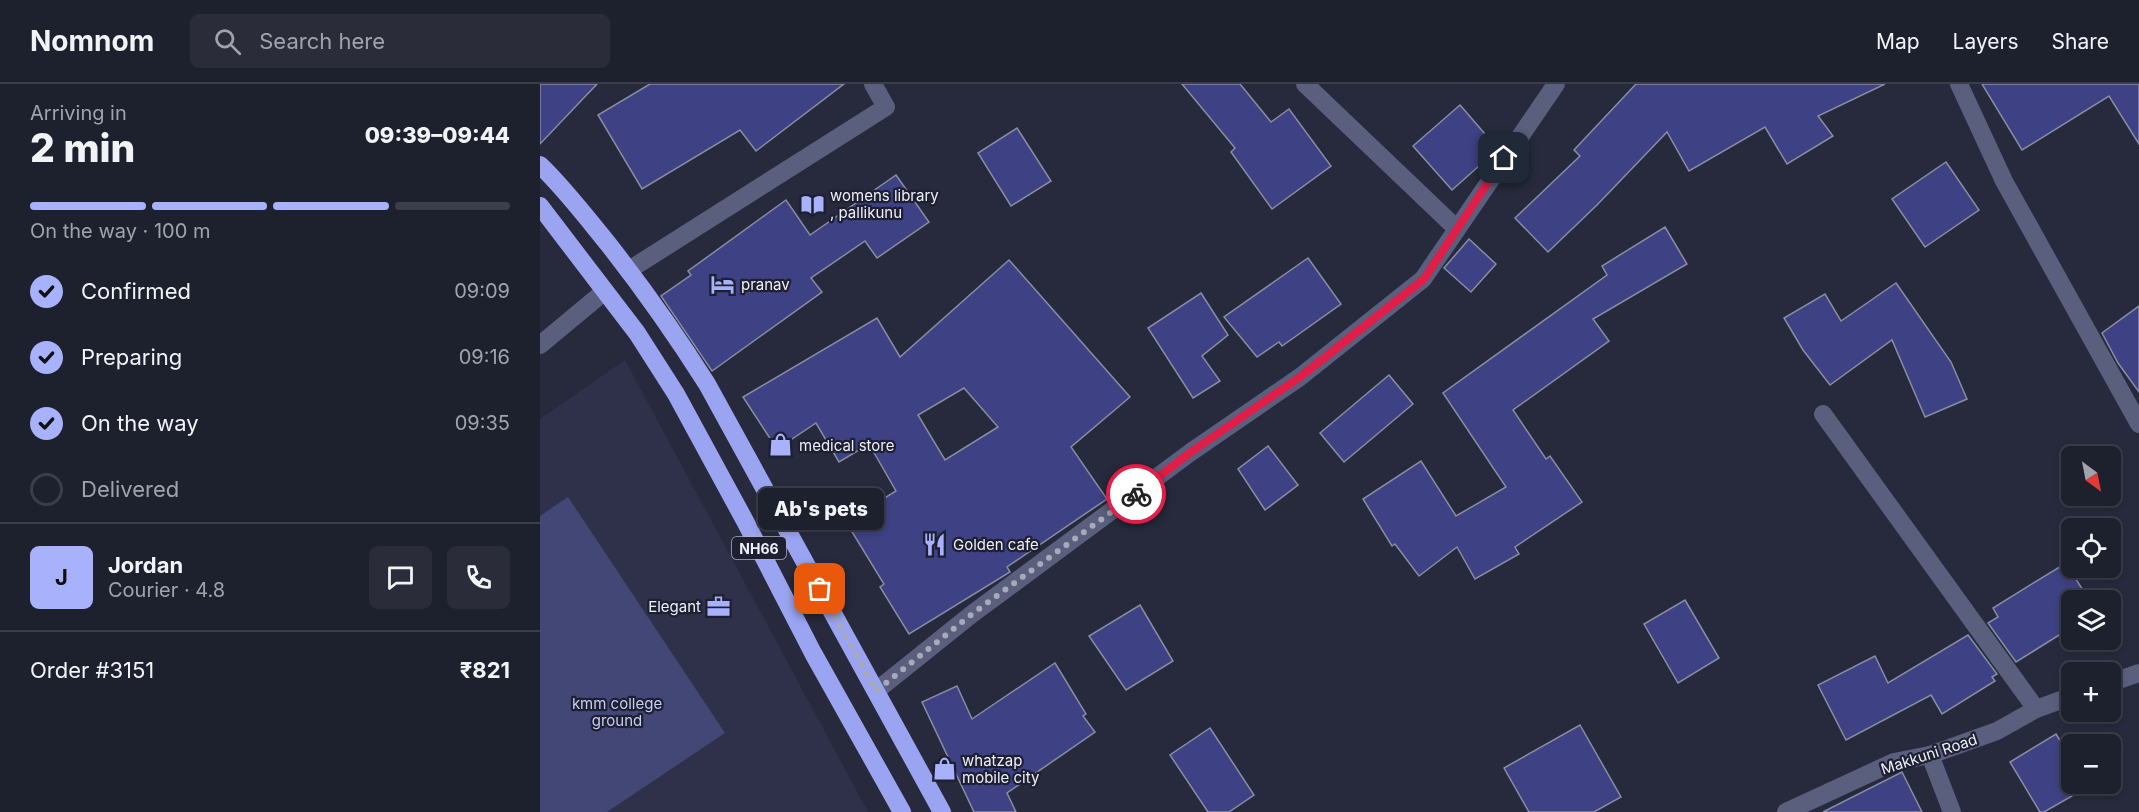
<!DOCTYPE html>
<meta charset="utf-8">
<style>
body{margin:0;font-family:Inter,sans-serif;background:#2a2d39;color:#f1f3f6;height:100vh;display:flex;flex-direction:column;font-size:22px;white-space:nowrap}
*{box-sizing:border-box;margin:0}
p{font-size:20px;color:#a0a3aa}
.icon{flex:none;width:33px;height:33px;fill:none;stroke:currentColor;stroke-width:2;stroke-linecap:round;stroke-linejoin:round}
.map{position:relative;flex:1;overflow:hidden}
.panel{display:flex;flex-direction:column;background:#1d202d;width:540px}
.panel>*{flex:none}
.needle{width:39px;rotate:148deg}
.tools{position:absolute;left:1521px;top:362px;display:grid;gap:12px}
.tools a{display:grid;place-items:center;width:60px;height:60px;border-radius:9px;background:#1d202d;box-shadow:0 3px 9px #0003,0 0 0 2px #3b3e49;font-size:30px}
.pin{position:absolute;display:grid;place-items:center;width:51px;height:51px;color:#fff;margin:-26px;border-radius:12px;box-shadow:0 3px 9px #0006}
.courier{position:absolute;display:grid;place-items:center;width:60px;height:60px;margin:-30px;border:4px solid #e11d48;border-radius:50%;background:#fff;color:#222;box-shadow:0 2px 8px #0007}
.bubble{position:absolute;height:42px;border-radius:9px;background:#1d202d;box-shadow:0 3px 9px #0003,0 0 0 2px #3b3e49;font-size:20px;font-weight:800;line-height:42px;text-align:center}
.headline em{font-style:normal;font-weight:800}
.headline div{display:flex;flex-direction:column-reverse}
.headline{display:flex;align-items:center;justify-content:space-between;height:102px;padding:0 30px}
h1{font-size:39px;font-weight:800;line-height:45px}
.bar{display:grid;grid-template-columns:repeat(4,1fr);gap:9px 6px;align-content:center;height:72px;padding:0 30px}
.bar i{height:8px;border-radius:4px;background:#3b3e49}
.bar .on{background:#a7b1fc}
.bar p{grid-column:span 4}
.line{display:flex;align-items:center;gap:15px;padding:0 30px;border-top:2px solid #3b3e49}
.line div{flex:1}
.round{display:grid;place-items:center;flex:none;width:63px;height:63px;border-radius:9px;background:#2a2d39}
ol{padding:0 30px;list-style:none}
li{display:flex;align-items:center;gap:18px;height:66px}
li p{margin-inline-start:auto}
li .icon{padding:6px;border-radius:50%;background:#a7b1fc;color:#111;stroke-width:4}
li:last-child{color:#a0a3aa}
li i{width:33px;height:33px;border:3px solid #3b3e49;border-radius:50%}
header{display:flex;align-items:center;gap:36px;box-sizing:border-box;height:84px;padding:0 30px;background:#1d202d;border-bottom:2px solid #3b3e49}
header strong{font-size:28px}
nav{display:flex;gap:33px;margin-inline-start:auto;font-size:21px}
.search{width:420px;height:54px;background:#2a2d39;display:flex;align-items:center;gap:15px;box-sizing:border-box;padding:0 21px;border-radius:9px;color:#a0a3aa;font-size:22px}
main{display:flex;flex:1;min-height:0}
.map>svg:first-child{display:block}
.built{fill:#2e3149}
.green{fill:#424776}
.building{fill:#3e4183;stroke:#898da3;stroke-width:1.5;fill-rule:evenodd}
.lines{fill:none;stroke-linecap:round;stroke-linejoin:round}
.minor{stroke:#5a5f7d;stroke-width:18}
.highway{stroke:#9ba4f0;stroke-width:18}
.done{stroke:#a8aab8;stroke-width:6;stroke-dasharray:0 10.8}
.route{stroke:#e11d48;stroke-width:8}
.labels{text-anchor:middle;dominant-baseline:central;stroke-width:4.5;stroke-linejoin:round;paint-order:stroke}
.shield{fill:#1e2032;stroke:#afb1bf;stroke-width:1.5}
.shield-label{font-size:14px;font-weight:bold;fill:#edeffb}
.poi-label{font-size:15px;fill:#edeffb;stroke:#1e2032;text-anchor:start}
.park-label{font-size:15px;fill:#c7cdf5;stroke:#1e2032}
.street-label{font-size:15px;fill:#edeffb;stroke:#1e2032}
</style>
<header>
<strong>Nomnom</strong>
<div class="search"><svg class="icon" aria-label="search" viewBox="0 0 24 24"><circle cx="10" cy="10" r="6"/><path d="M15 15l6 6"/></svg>Search here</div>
<nav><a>Map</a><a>Layers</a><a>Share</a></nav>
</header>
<main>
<section class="panel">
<div class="headline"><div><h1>2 min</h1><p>Arriving in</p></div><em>09:39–09:44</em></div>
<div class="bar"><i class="on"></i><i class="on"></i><i class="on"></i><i></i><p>On the way · 100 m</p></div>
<ol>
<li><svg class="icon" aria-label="check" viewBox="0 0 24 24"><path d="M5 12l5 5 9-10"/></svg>Confirmed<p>09:09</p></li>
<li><svg class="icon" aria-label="check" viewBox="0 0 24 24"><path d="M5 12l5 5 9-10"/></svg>Preparing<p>09:16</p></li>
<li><svg class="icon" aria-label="check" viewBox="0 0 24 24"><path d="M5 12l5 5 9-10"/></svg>On the way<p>09:35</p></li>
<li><i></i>Delivered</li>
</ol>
<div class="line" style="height:108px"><b class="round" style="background:#a7b1fc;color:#111">J</b><div><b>Jordan</b><p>Courier · 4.8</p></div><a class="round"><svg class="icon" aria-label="chat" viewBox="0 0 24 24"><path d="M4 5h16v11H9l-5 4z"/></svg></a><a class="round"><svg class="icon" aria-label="phone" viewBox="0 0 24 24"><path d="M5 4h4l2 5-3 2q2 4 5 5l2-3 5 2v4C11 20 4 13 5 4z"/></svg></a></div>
<div class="line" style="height:78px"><div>Order #3151</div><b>₹821</b></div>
</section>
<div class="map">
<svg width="1599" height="728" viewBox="0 0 1599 728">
<rect width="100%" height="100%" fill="#272a3c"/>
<path class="built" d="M 85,276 L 328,728 L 0,728 L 0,335 Z"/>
<path class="green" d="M 28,413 L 185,649 L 67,728 L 0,728 L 0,432 Z"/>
<g class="building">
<path d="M 0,0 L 57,0 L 0,60 Z"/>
<path d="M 110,0 L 304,0 L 216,67 L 200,46 L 102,105 L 58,31 Z"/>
<path d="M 642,0 L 700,0 L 731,38 L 749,25 L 791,82 L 732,125 L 691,68 L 695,64 Z"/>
<path d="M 1096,0 L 1345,0 L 1278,32 L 1293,52 L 1247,80 L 1225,43 L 1149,87 L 1127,48 L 1057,121 L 1008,168 L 975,134 L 1040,72 L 1034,66 Z"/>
<path d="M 1442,0 L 1599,0 L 1599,60 L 1569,12 L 1482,66 Z"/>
<path d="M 920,21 L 958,65 L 912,106 L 873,62 Z"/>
<path d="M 477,44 L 511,97 L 471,122 L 438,69 Z"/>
<path d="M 1406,78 L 1439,126 L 1385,163 L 1352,115 Z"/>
<path d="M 356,91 L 389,138 L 337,174 L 325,157 L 271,194 L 282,208 L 172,287 L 121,212 L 151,191 L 148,187 L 246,116 L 270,151 Z"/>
<path d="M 1125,143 L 1147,180 L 1053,235 L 1069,257 L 973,326 L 1006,375 L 1010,372 L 1042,418 L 975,463 L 979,470 L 935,495 L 917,463 L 879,492 L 855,460 L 852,462 L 823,415 L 881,377 L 916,432 L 966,403 L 903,309 L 1067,191 L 1062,182 Z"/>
<path d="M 929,155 L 956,180 L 931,208 L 904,184 Z"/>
<path d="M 768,174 L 801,220 L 742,262 L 739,258 L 717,273 L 684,233 Z"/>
<path d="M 469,176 L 590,313 L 531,363 L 567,415 L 467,483 L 470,488 L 369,550 L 340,503 L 344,500 L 306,438 L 356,407 L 329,360 L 299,378 L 276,339 L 237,365 L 203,313 L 337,234 L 360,273 ZM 424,304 L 458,343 L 405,376 L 378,331 Z"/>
<path d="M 1356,199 L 1411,278 L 1427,315 L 1385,333 L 1352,256 L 1290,301 L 1263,266 L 1244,234 L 1285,210 L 1301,237 Z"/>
<path d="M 661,209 L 688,251 L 662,272 L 680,297 L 653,314 L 608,244 Z"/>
<path d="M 1599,222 L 1599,308 L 1578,279 L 1562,249 Z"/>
<path d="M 849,291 L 873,320 L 804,378 L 780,349 Z"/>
<path d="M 728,362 L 758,401 L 725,426 L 698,385 Z"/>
<path d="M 1526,479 L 1549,516 L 1532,516 L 1532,543 L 1476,578 L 1448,539 L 1458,533 L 1453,524 Z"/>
<path d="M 1145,516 L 1179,574 L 1138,599 L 1104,540 Z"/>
<path d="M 600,521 L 633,577 L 586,606 L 549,552 Z"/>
<path d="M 1428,551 L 1457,590 L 1452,593 L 1455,597 L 1402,630 L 1391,611 L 1306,656 L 1278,601 L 1335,572 L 1348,599 Z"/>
<path d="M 515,579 L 546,630 L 543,632 L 555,648 L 467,709 L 476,728 L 434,728 L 382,618 L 417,602 L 432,635 Z"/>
<path d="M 1040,641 L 1081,713 L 1054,728 L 989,728 L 964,684 Z"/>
<path d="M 670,644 L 714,711 L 689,728 L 668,728 L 630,671 Z"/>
<path d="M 1516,650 L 1532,676 L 1532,712 L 1504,728 L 1500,728 L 1470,678 Z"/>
<path d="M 1362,688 L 1382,728 L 1283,728 Z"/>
</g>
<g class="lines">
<g class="minor">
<path d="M 765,0 L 917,145"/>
<path d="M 1419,0 L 1464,97 L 1599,340"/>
<path d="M 89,186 L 346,23 L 333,0"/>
<path d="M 0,261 L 65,207"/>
<path d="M 1283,330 L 1496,625"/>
<path d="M 1570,599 L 1599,589"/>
<path d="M 336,607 L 432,530 L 651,368 L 760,293 L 883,195 L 1016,0"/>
<path d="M 1390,671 L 1412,728"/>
<path d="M 1246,728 L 1354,678 L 1390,671 L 1457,647 L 1496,625 L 1532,612"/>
</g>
<g class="highway">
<path d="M 0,81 C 25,105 47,134 69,161 C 105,207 136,251 167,300 L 402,728"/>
<path d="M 0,122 L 97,249 L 136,310 L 205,437 L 273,569 L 362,728"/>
</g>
</g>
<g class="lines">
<path class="done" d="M 280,505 L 336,607 L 432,530 L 596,410"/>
<path class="route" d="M 596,410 L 651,368 L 760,293 L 884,195 L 964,74"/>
</g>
<defs>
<symbol id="library-bare" viewBox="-9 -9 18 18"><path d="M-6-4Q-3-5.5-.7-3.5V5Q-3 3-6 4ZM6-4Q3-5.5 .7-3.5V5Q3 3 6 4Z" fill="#a7b1fc" stroke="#1e2032" stroke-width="2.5" paint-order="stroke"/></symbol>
<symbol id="hotel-bare" viewBox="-9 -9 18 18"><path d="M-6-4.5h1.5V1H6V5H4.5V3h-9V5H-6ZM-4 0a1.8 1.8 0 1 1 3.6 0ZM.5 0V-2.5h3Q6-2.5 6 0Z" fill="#a7b1fc" stroke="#1e2032" stroke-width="2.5" paint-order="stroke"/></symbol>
<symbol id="shop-bare" viewBox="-9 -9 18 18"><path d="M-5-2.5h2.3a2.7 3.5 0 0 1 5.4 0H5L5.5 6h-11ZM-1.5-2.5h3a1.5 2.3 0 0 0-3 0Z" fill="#a7b1fc" stroke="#1e2032" stroke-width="2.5" paint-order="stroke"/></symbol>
<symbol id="restaurant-bare" viewBox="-9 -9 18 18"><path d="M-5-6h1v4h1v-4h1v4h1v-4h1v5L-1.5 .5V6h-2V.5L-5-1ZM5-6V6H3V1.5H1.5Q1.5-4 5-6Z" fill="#a7b1fc" stroke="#1e2032" stroke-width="2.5" paint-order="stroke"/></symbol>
<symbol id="office-bare" viewBox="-9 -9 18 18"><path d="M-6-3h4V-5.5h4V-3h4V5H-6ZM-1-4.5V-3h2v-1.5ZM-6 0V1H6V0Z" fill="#a7b1fc" stroke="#1e2032" stroke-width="2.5" paint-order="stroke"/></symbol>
</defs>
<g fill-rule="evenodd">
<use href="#library-bare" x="256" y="104" width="33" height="33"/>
<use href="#hotel-bare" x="166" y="184" width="33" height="33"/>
<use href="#shop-bare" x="224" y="344" width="33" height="33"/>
<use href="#restaurant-bare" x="378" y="444" width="33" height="33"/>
<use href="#office-bare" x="162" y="506" width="33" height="33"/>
<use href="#shop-bare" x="388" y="668" width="33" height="33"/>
</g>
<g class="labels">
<rect class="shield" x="192" y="453" width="54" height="22" rx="4.5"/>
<g class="shield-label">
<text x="219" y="464">NH66</text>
</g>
<g class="poi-label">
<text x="290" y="111">womens library<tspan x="290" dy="17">, pallikunu</tspan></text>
<text x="201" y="200">pranav</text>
<text x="259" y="361">medical store</text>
<text x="413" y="460">Golden cafe</text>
<text x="161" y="522" text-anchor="end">Elegant</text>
<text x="422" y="676">whatzap<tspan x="422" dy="17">mobile city</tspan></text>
</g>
<g class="park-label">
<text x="77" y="619">kmm college<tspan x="77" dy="17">ground</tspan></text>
</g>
<g class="street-label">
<text transform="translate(1389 670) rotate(-18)">Makkuni Road</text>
</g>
</g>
</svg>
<div class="tools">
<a><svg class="needle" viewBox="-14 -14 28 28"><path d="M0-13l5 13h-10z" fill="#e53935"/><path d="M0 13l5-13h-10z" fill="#a0a3aa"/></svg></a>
<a><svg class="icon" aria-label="locate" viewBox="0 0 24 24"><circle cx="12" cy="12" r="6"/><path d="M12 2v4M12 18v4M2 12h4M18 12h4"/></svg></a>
<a><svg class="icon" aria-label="layers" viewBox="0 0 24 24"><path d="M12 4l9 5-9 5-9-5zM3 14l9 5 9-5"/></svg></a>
<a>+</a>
<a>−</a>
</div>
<div class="pin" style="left:280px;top:505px;background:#ea580c"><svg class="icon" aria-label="bag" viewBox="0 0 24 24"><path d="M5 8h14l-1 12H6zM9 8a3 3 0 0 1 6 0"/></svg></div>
<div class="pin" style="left:964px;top:74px;background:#1f2937"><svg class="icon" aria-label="home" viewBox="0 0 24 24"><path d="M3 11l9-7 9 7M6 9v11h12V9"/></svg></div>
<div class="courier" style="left:596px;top:410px"><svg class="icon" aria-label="bike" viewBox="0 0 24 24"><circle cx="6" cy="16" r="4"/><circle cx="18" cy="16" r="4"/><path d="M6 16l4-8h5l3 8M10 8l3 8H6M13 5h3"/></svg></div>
<div class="bubble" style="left:218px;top:404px;width:126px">Ab's pets</div>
</div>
</main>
